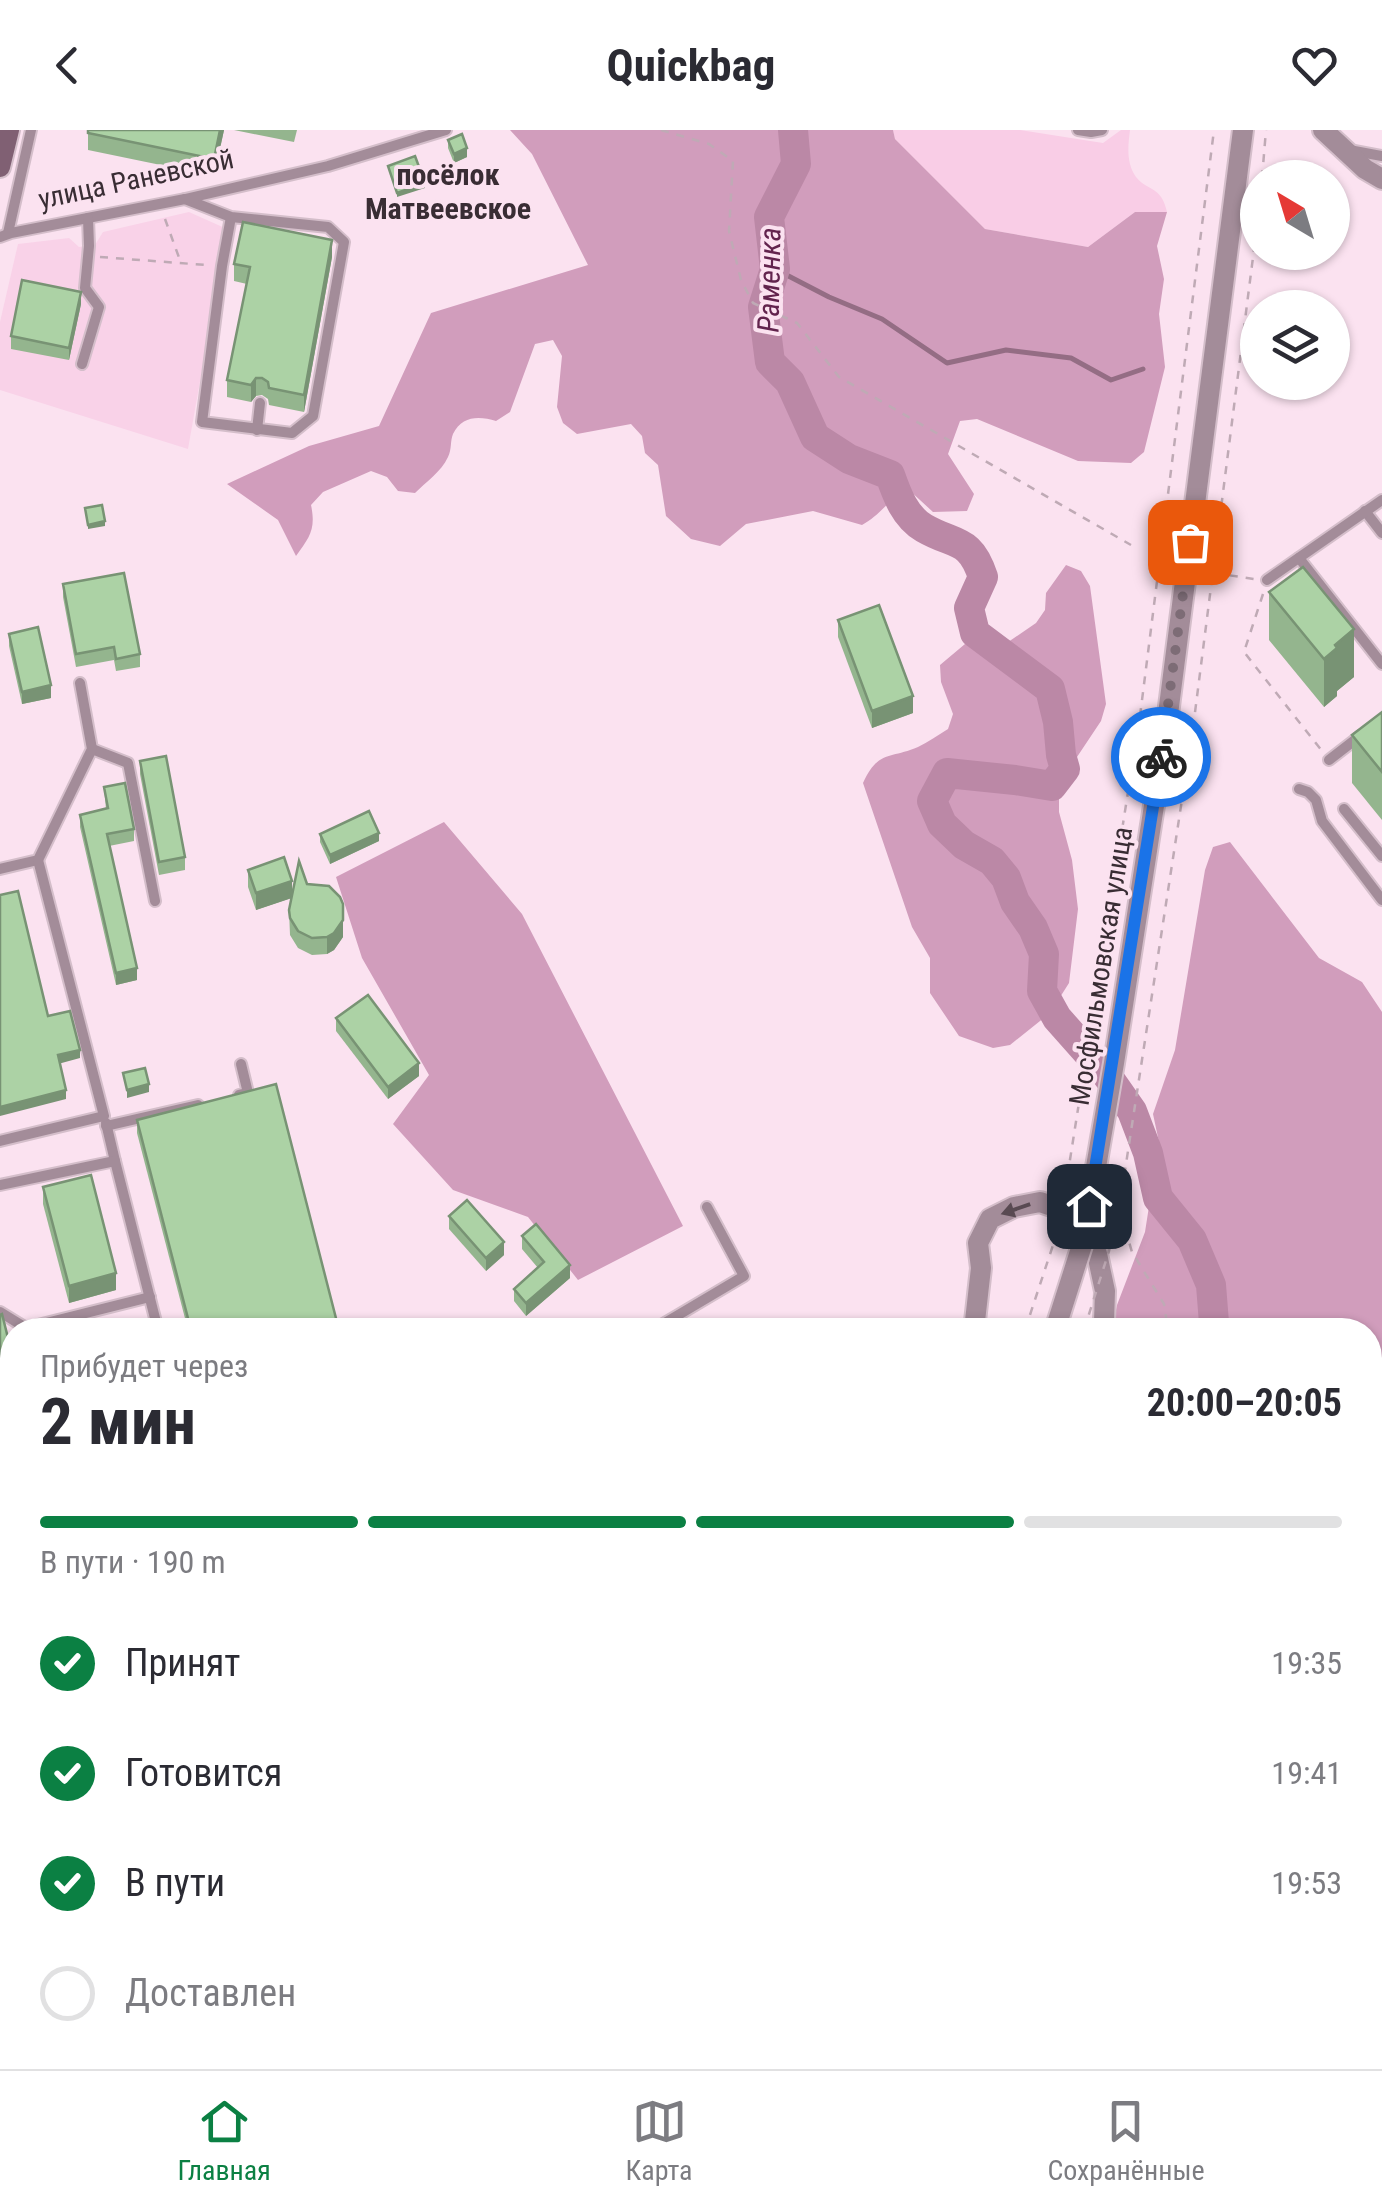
<!DOCTYPE html>
<html lang="ru">
<meta charset="utf-8">
<style>
body{margin:0;font-family:"Roboto Condensed",sans-serif;background:#f2f2f3;color:#2b2b33;height:100vh;display:flex;flex-direction:column;font-size:38px;white-space:nowrap}
*{box-sizing:border-box;margin:0}
p{font-size:32px;color:#7c7c81}
.icon{flex:none;width:55px;height:55px;fill:none;stroke:currentColor;stroke-width:2;stroke-linecap:round;stroke-linejoin:round}
.map{position:relative;flex:1;overflow:hidden}
.drawer{position:absolute;left:0px;top:1188px;width:1382px;height:752px;display:flex;flex-direction:column;background:#fff;border-radius:40px 40px 0 0;box-shadow:0 2px 8px #0004}
.drawer>*{flex:none}
.needle{width:65px;rotate:322deg}
.tools{position:absolute;left:1240px;top:30px;display:grid;gap:20px}
.tools a{display:grid;place-items:center;width:110px;height:110px;border-radius:50%;background:#fff;box-shadow:0 2px 8px #0004;font-size:50px}
.pin{position:absolute;display:grid;place-items:center;width:85px;height:85px;color:#fff;margin:-42px;border-radius:20px;box-shadow:0 5px 15px #0006}
.courier{position:absolute;display:grid;place-items:center;width:100px;height:100px;margin:-50px;border:8px solid #1a73e8;border-radius:50%;background:#fff;color:#222;box-shadow:0 2px 12px #0007}
.headline em{font-style:normal;font-weight:700}
.headline div{display:flex;flex-direction:column-reverse}
.headline{display:flex;align-items:center;justify-content:space-between;height:170px;padding:0 40px}
h1{font-size:65px;font-weight:700;line-height:75px}
.bar{display:grid;grid-template-columns:repeat(4,1fr);gap:15px 10px;align-content:center;height:120px;padding:0 40px}
.bar i{height:12px;border-radius:8px;background:#e1e1e2}
.bar .on{background:#0b8043}
.bar p{grid-column:span 4}
ol{padding:0 40px;list-style:none}
li{display:flex;align-items:center;gap:30px;height:110px}
li p{margin-inline-start:auto}
li .icon{padding:10px;border-radius:50%;background:#0b8043;color:#fff;stroke-width:4}
li:last-child{color:#7c7c81}
li i{width:55px;height:55px;border:5px solid #e1e1e2;border-radius:50%}
header{display:flex;justify-content:space-between;align-items:center;height:130px;padding:0 40px;background:#fff;font-size:45px;font-weight:700}
.tab-bar{display:flex;justify-content:space-around;align-items:center;height:140px;border-top:2px solid #e1e1e2;background:#fff;font-size:28px;color:#7c7c81}
.tab-bar a{display:grid;justify-items:center;gap:5px}
.tab-bar .on{color:#0b8043}
.map>svg:first-child{display:block}
.built{fill:#f9d2e8}
.green{fill:#f9cde6}
.forest{fill:#d19dbc}
.lines{fill:none;stroke-linecap:round;stroke-linejoin:round}
.stream{stroke:#946d84;stroke-width:5}
.river{stroke:#bb88a6;stroke-width:30}
.service-casing{stroke:#d4beca;stroke-width:14}
.minor-casing{stroke:#d4beca;stroke-width:24}
.tertiary-casing{stroke:#d4beca;stroke-width:24}
.secondary-casing{stroke:#d4beca;stroke-width:24}
.path{stroke:#bfaab5;stroke-width:2.5;stroke-dasharray:8 8;stroke-linecap:butt}
.service{stroke:#a38c99;stroke-width:10}
.minor{stroke:#a38c99;stroke-width:20}
.tertiary{stroke:#a38c99;stroke-width:20}
.secondary{stroke:#806073;stroke-width:20}
.tertiary-bridge-casing{stroke:#d4beca;stroke-width:24;stroke-linecap:butt}
.path-bridge{stroke:#bfaab5;stroke-width:2.5;stroke-dasharray:8 8;stroke-linecap:butt}
.tertiary-bridge{stroke:#a38c99;stroke-width:20}
.wall{fill:#94b58e}
.shaded-wall{fill:#789374}
.building{fill:#acd2a5;stroke:#789374;stroke-width:2.5}
.oneway{fill:#594a52}
.done{stroke:#7d6c76;stroke-width:10;stroke-dasharray:0 18}
.route{stroke:#1a73e8;stroke-width:12}
.labels{text-anchor:middle;dominant-baseline:central;stroke-width:8;stroke-linejoin:round;paint-order:stroke}
.street-label{font-size:28px;fill:#392d34;stroke:#fbe2f0}
.neighbourhood-label{font-size:30px;font-weight:bold;fill:#392d34;stroke:#fbe2f0}
.water-label{font-size:30px;font-style:italic;fill:#62234d;stroke:#fbe2f0}
</style>
<header><svg class="icon" aria-label="back" viewBox="0 0 24 24"><path d="M15 5l-7 7 7 7"/></svg>Quickbag<svg class="icon" aria-label="heart" viewBox="0 0 24 24"><path d="M12 20l-8-8c-3-5 5-10 8-4 3-6 11-1 8 4z"/></svg></header>
<div class="map">
<svg width="1382" height="1939" viewBox="0 0 1382 1939">
<rect width="100%" height="100%" fill="#fbe2f0"/>
<g class="built">
<path d="M 189,82 L 227,99 L 188,319 L 0,260 L 0,192 L 18,114 L 69,108 L 79,117 L 95,115 L 103,102 Z"/>
<path d="M 12,1581 L 12,1875 L 10,1871 L 5,1585 Z"/>
<path d="M 48,1928 L 160,1928 L 140,1939 L 56,1939 Z"/>
</g>
<path class="green" d="M 893,0 L 1020,0 L 1103,13 L 1121,0 L 1130,0 C 1128,16 1126,33 1136,47 C 1148,62 1161,55 1167,82 L 1135,82 L 1088,117 L 985,99 L 895,9 Z"/>
<g class="forest">
<path d="M 510,0 L 893,0 L 895,9 L 985,99 L 1088,117 L 1135,82 L 1167,82 L 1157,116 L 1164,149 L 1159,184 L 1165,237 L 1144,322 L 1131,333 L 1078,331 L 977,289 L 960,291 L 948,324 L 974,364 L 967,381 L 933,382 L 908,359 C 888,369 882,384 862,395 L 813,381 L 746,394 L 720,416 L 691,409 L 666,386 L 658,335 L 645,323 L 642,306 L 631,294 L 577,304 L 563,293 L 557,277 L 562,226 L 553,210 L 535,214 L 510,282 L 496,291 C 480,286 462,285 453,304 C 450,311 452,319 448,327 C 441,342 426,352 415,363 L 398,361 L 387,347 L 371,341 L 323,362 L 311,375 C 316,399 310,407 296,426 L 278,390 L 227,354 L 309,316 L 379,296 L 431,183 L 588,135 L 532,24 Z"/>
<path d="M 1066,435 L 1081,441 L 1090,456 L 1106,574 L 1101,591 L 1063,648 L 1059,665 L 1059,682 L 1072,730 L 1078,779 L 1069,853 L 1050,883 L 1010,915 L 993,918 L 959,906 L 930,863 L 930,828 L 912,797 L 863,653 C 878,620 890,629 918,617 C 928,612 938,605 948,599 L 953,584 L 941,552 L 940,535 L 965,514 L 998,519 L 1036,493 L 1045,480 L 1046,463 Z"/>
<path d="M 444,692 L 522,784 L 683,1096 L 578,1150 L 528,1087 L 453,1060 L 393,994 L 429,945 L 362,828 L 336,747 Z"/>
<path d="M 1230,712 L 1319,828 L 1362,852 L 1382,882 L 1382,1939 L 1053,1939 L 1050,1928 L 1370,1928 L 1370,1200 L 1112,1200 L 1117,1175 L 1145,1102 L 1159,1012 L 1153,984 L 1175,920 L 1205,740 L 1213,717 Z"/>
</g>
<g class="lines">
<path class="stream" d="M 775,139 L 829,167 L 882,189 L 947,233 L 1006,220 L 1071,228 L 1111,250 L 1143,239"/>
<g class="river">
<path d="M 793,0 L 796,34 L 769,87 L 775,139 L 763,177 L 770,232 L 790,252 L 815,307 L 849,329 L 890,345 C 897,365 905,387 924,398 C 955,416 970,407 983,447 L 969,478 L 975,503 L 1050,559 L 1058,592 L 1061,625 L 1065,639 L 1052,656 L 1015,650 L 947,643 L 932,671 L 942,694 L 964,715 L 992,731 L 1006,748 L 1015,772 L 1033,798 L 1044,824 L 1042,861 L 1057,888 L 1104,941 L 1132,981 L 1148,1023 L 1158,1068 L 1192,1110 L 1211,1155 L 1214,1193 L 1216,1200"/>
<path d="M 1121,1928 L 1122,1939"/>
</g>
<defs>
<g id="service">
<path d="M 1078,0 L 1091,2 L 1102,0"/>
<path d="M 1349,20 L 1382,26"/>
<path d="M 185,69 L 231,87 L 222,136 L 202,292 L 292,303 L 313,286 L 344,112 L 328,97 L 231,87"/>
<path d="M 8,103 L 31,0"/>
<path d="M 0,107 L 11,103 L 185,69 L 328,36 L 446,0"/>
<path d="M 82,234 L 99,177 L 85,158 L 89,116 L 88,88"/>
<path d="M 257,300 L 260,273"/>
<path d="M 1365,381 L 1382,403"/>
<path d="M 1299,428 L 1382,534"/>
<path d="M 1267,450 L 1382,370"/>
<path d="M 92,619 L 128,633 L 155,771"/>
<path d="M 1329,630 L 1360,606"/>
<path d="M 1299,659 L 1308,662 L 1316,670 L 1322,691 L 1382,770"/>
<path d="M 1344,679 L 1382,726"/>
<path d="M 0,739 L 38,730 L 92,619 L 80,553"/>
<path d="M 239,965 L 248,963 L 241,934"/>
<path d="M 106,993 L 115,1031"/>
<path d="M 106,996 L 198,975"/>
<path d="M 0,1011 L 104,986 L 38,730"/>
<path d="M 0,1055 L 115,1031 L 158,1200"/>
<path d="M 0,1182 L 26,1198 L 150,1167"/>
<path d="M 653,1200 L 744,1146 L 707,1077"/>
<path d="M 0,1563 L 12,1560"/>
</g>
<path id="minor" d="M 974,1200 L 981,1138 L 978,1113 L 990,1089 L 1014,1077 L 1040,1072 L 1067,1081 L 1097,1124 L 1105,1161 L 1104,1192 L 1101,1200"/>
<g id="tertiary">
<path d="M 1323,0 L 1365,39 L 1382,49"/>
<path d="M 1167,592 L 1243,0"/>
<path d="M 323,1939 L 336,1928"/>
<path d="M 368,1939 L 380,1928"/>
</g>
<path id="secondary" d="M 0,37 L 9,0"/>
</defs>
<use href="#service" class="service-casing"/>
<use href="#minor" class="minor-casing"/>
<use href="#tertiary" class="tertiary-casing"/>
<use href="#secondary" class="secondary-casing"/>
<g class="path">
<path d="M 661,0 L 709,14 L 733,31 L 729,101 L 741,150 L 753,173 L 797,193 L 839,247 L 1131,415"/>
<path d="M 1262,48 L 1266,0"/>
<path d="M 165,89 L 181,133"/>
<path d="M 100,127 L 206,135"/>
<path d="M 1214,443 L 1254,449"/>
<path d="M 1263,464 L 1244,522 L 1322,621"/>
<path d="M 1140,586 L 1214,0"/>
<path d="M 1193,598 L 1258,88"/>
<path d="M 1108,1092 L 1127,1105 L 1132,1122 L 1164,1174 L 1168,1200"/>
<path d="M 1039,1928 L 1042,1939"/>
<path d="M 1066,1928 L 1070,1939"/>
</g>
<use href="#service" class="service"/>
<use href="#minor" class="minor"/>
<use href="#tertiary" class="tertiary"/>
<use href="#secondary" class="secondary"/>
<defs>
<path id="tertiary-bridge" d="M 1055,1200 L 1083,1112 L 1114,933 L 1167,592"/>
</defs>
<use href="#tertiary-bridge" class="tertiary-bridge-casing"/>
<g class="path-bridge">
<path d="M 1025,1200 L 1057,1103 L 1066,1055 L 1140,586"/>
<path d="M 1084,1200 L 1109,1121 L 1122,1060 L 1193,598"/>
</g>
<use href="#tertiary-bridge" class="tertiary-bridge"/>
</g>
<g class="wall">
<path d="M 224,0 L 214,46 L 88,20 L 88,3 Z"/>
<path d="M 234,0 L 297,0 L 294,12 Z"/>
<path d="M 448,10 L 467,27 L 454,33 L 448,18 Z"/>
<path d="M 332,127 L 304,282 L 269,275 L 268,269 L 262,265 L 256,266 L 251,272 L 227,267 L 227,250 L 247,154 L 234,151 L 234,134 Z"/>
<path d="M 81,174 L 69,230 L 11,219 L 11,206 Z"/>
<path d="M 63,454 L 140,524 L 140,537 L 116,541 L 114,530 L 76,537 L 63,467 Z"/>
<path d="M 1269,462 L 1354,547 L 1337,561 L 1337,566 L 1324,577 L 1269,510 Z"/>
<path d="M 838,490 L 913,583 L 872,598 L 838,507 Z"/>
<path d="M 9,504 L 51,568 L 22,574 L 9,516 Z"/>
<path d="M 1382,582 L 1382,690 L 1352,653 L 1352,605 Z"/>
<path d="M 140,631 L 185,727 L 185,740 L 159,745 L 140,644 Z"/>
<path d="M 104,657 L 134,699 L 134,711 L 109,716 L 137,850 L 116,855 L 80,697 L 80,685 L 106,679 Z"/>
<path d="M 320,704 L 379,711 L 330,734 L 320,712 Z"/>
<path d="M 248,740 L 292,764 L 307,754 L 343,807 L 334,820 L 327,824 L 312,825 L 298,818 L 290,805 L 289,780 L 291,768 L 256,780 L 248,757 Z"/>
<path d="M 336,888 L 419,946 L 388,969 L 336,901 Z"/>
<path d="M 137,990 L 339,1200 L 188,1200 L 137,1003 Z"/>
<path d="M 43,1057 L 116,1160 L 69,1173 L 43,1074 Z"/>
<path d="M 449,1086 L 504,1125 L 486,1141 L 449,1099 Z"/>
<path d="M 522,1106 L 570,1148 L 526,1186 L 514,1171 L 514,1159 L 538,1138 L 522,1119 Z"/>
<path d="M 0,1185 L 12,1224 L 12,1320 L 0,1274 Z"/>
<path d="M 6,1705 L 12,1705 L 12,1790 L 4,1790 Z"/>
<path d="M 234,1928 L 288,1928 L 288,1931 L 278,1939 L 244,1939 Z"/>
</g>
<g class="shaded-wall">
<path d="M 220,0 L 224,0 L 214,46 L 214,29 Z"/>
<path d="M 467,18 L 467,27 L 454,33 L 454,24 Z"/>
<path d="M 425,53 L 425,58 L 397,67 L 397,63 Z"/>
<path d="M 332,110 L 332,127 L 304,282 L 304,265 Z"/>
<path d="M 81,162 L 81,174 L 69,230 L 69,218 Z"/>
<path d="M 256,248 L 256,266 L 251,272 L 251,255 Z"/>
<path d="M 105,391 L 105,396 L 88,399 L 88,395 Z"/>
<path d="M 1354,499 L 1354,547 L 1337,561 L 1337,566 L 1324,577 L 1324,529 L 1335,515 Z"/>
<path d="M 51,555 L 51,568 L 22,574 L 22,562 Z"/>
<path d="M 913,566 L 913,583 L 872,598 L 872,581 Z"/>
<path d="M 379,703 L 379,711 L 330,734 L 330,725 Z"/>
<path d="M 292,751 L 292,768 L 256,780 L 256,763 Z"/>
<path d="M 343,774 L 343,807 L 334,820 L 327,824 L 327,807 Z"/>
<path d="M 137,838 L 137,850 L 116,855 L 116,843 Z"/>
<path d="M 80,920 L 80,928 L 58,934 L 58,925 Z"/>
<path d="M 419,933 L 419,946 L 388,969 L 388,957 Z"/>
<path d="M 149,954 L 149,962 L 127,968 L 127,960 Z"/>
<path d="M 66,960 L 66,969 L 0,986 L 0,977 Z"/>
<path d="M 504,1112 L 504,1125 L 486,1141 L 486,1128 Z"/>
<path d="M 570,1135 L 570,1148 L 526,1186 L 526,1173 Z"/>
<path d="M 116,1143 L 116,1160 L 69,1173 L 69,1156 Z"/>
<path d="M 277,1928 L 288,1928 L 288,1931 L 278,1939 L 263,1939 Z"/>
</g>
<g class="building">
<path d="M 88,0 L 220,0 L 214,29 L 88,3 Z"/>
<path d="M 462,4 L 467,18 L 454,24 L 448,10 Z"/>
<path d="M 415,26 L 425,53 L 397,63 L 388,36 Z"/>
<path d="M 243,92 L 332,110 L 304,265 L 269,258 L 268,252 L 262,248 L 256,248 L 251,255 L 227,250 L 250,137 L 234,134 Z"/>
<path d="M 22,150 L 81,162 L 69,218 L 11,206 Z"/>
<path d="M 102,375 L 105,391 L 88,395 L 85,378 Z"/>
<path d="M 1303,437 L 1354,499 L 1335,515 L 1337,518 L 1324,529 L 1269,462 Z"/>
<path d="M 124,443 L 140,524 L 116,529 L 114,517 L 76,524 L 63,454 Z"/>
<path d="M 879,475 L 913,566 L 872,581 L 838,490 Z"/>
<path d="M 38,497 L 51,555 L 22,562 L 9,504 Z"/>
<path d="M 1382,582 L 1382,642 L 1352,605 Z"/>
<path d="M 166,626 L 185,727 L 159,732 L 140,631 Z"/>
<path d="M 125,653 L 134,699 L 107,704 L 137,838 L 116,843 L 80,685 L 108,678 L 104,657 Z"/>
<path d="M 369,681 L 379,703 L 330,725 L 320,704 Z"/>
<path d="M 284,727 L 292,751 L 256,763 L 248,740 Z"/>
<path d="M 299,731 L 307,754 L 329,756 L 340,767 L 343,774 L 343,790 L 334,803 L 327,807 L 312,808 L 298,801 L 290,788 L 289,780 Z"/>
<path d="M 18,761 L 48,886 L 70,881 L 80,920 L 58,925 L 66,960 L 0,977 L 0,765 Z"/>
<path d="M 368,865 L 419,933 L 388,957 L 336,888 Z"/>
<path d="M 145,938 L 149,954 L 127,960 L 123,943 Z"/>
<path d="M 276,954 L 339,1200 L 191,1200 L 137,990 Z"/>
<path d="M 91,1045 L 116,1143 L 69,1156 L 43,1057 Z"/>
<path d="M 467,1070 L 504,1112 L 486,1128 L 449,1086 Z"/>
<path d="M 536,1094 L 570,1135 L 526,1173 L 514,1159 L 544,1132 L 522,1106 Z"/>
<path d="M 2,1184 L 12,1224 L 12,1307 L 0,1262 L 0,1185 Z"/>
<path d="M 6,1705 L 12,1705 L 12,1777 L 4,1777 Z"/>
<path d="M 245,1928 L 277,1928 L 263,1939 L 254,1939 Z"/>
</g>
<defs><path id="oneway-solid" d="M-6-.8H1V-3.2L6.5 0L1 3.2V.8H-6Z" transform="scale(2.5)"/></defs>
<use class="oneway" href="#oneway-solid" transform="translate(1016 1079) rotate(161)"/>
<g class="lines">
<path class="done" d="M 1161,627 L 1190,412"/>
<path class="route" d="M 1089,1076 L 1161,627"/>
</g>
<g class="labels">
<g class="street-label">
<text transform="translate(136 49) rotate(-12)">улица Раневской</text>
<text transform="translate(1101 836) rotate(-81)">Мосфильмовская улица</text>
</g>
<g class="neighbourhood-label">
<text x="448" y="44">посёлок<tspan x="448" dy="34">Матвеевское</tspan></text>
</g>
<g class="water-label">
<text transform="translate(769 150) rotate(-89)">Раменка</text>
</g>
</g>
</svg>
<div class="tools">
<a><svg class="needle" viewBox="-14 -14 28 28"><path d="M0-13l5 13h-10z" fill="#e53935"/><path d="M0 13l5-13h-10z" fill="#7c7c81"/></svg></a>
<a><svg class="icon" aria-label="layers" viewBox="0 0 24 24"><path d="M12 4l9 5-9 5-9-5zM3 14l9 5 9-5"/></svg></a>
</div>
<div class="pin" style="left:1190px;top:412px;background:#ea580c"><svg class="icon" aria-label="bag" viewBox="0 0 24 24"><path d="M5 8h14l-1 12H6zM9 8a3 3 0 0 1 6 0"/></svg></div>
<div class="pin" style="left:1089px;top:1076px;background:#1f2937"><svg class="icon" aria-label="home" viewBox="0 0 24 24"><path d="M3 11l9-7 9 7M6 9v11h12V9"/></svg></div>
<div class="courier" style="left:1161px;top:627px"><svg class="icon" aria-label="bike" viewBox="0 0 24 24"><circle cx="6" cy="16" r="4"/><circle cx="18" cy="16" r="4"/><path d="M6 16l4-8h5l3 8M10 8l3 8H6M13 5h3"/></svg></div>
<section class="drawer">
<div class="headline"><div><h1>2 мин</h1><p>Прибудет через</p></div><em>20:00–20:05</em></div>
<div class="bar"><i class="on"></i><i class="on"></i><i class="on"></i><i></i><p>В пути · 190 m</p></div>
<ol>
<li><svg class="icon" aria-label="check" viewBox="0 0 24 24"><path d="M5 12l5 5 9-10"/></svg>Принят<p>19:35</p></li>
<li><svg class="icon" aria-label="check" viewBox="0 0 24 24"><path d="M5 12l5 5 9-10"/></svg>Готовится<p>19:41</p></li>
<li><svg class="icon" aria-label="check" viewBox="0 0 24 24"><path d="M5 12l5 5 9-10"/></svg>В пути<p>19:53</p></li>
<li><i></i>Доставлен</li>
</ol>
</section>
</div>
<nav class="tab-bar">
<a class="on"><svg class="icon" aria-label="home" viewBox="0 0 24 24"><path d="M3 11l9-7 9 7M6 9v11h12V9"/></svg>Главная</a>
<a><svg class="icon" aria-label="map" viewBox="0 0 24 24"><path d="M3 6l6-2 6 2 6-2v14l-6 2-6-2-6 2zM9 4v14M15 6v14"/></svg>Карта</a>
<a><svg class="icon" aria-label="saved" viewBox="0 0 24 24"><path d="M7 4h10v16l-5-4-5 4z"/></svg>Сохранённые</a>
</nav>
